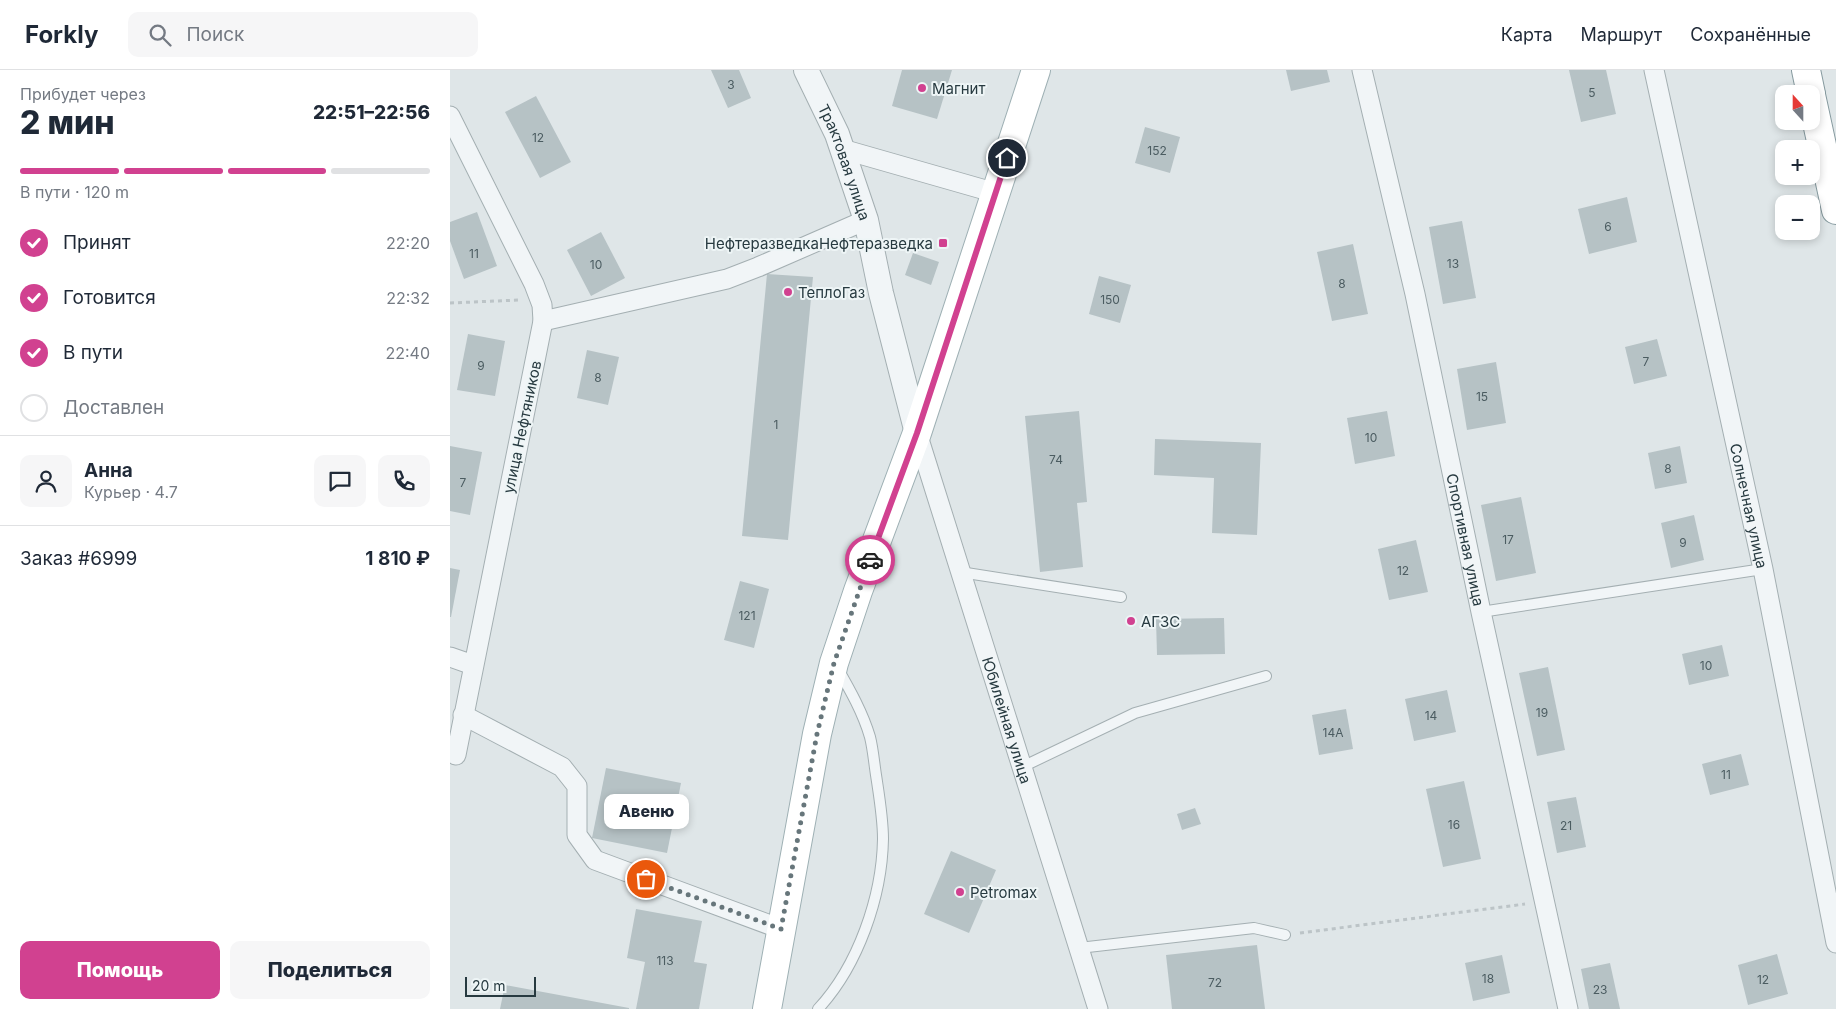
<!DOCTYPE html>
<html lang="ru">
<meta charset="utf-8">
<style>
body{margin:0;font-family:Inter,sans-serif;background:#f6f6f7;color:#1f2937;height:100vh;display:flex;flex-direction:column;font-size:19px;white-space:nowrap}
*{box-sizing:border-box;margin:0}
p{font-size:16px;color:#747a83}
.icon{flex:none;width:28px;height:28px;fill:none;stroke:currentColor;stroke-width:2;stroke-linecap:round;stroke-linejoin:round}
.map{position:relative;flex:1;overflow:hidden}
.details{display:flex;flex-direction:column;background:#fff;width:450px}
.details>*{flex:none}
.needle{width:32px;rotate:339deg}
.controls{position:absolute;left:1325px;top:15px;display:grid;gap:10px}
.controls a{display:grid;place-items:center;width:45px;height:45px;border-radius:10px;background:#fff;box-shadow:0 2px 8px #0003;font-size:25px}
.scale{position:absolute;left:15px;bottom:12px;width:71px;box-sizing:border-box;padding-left:5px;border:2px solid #273a40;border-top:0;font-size:14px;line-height:18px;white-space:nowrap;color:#273a40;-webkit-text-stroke:4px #eef5f6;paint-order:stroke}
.pin{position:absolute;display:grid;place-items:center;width:42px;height:42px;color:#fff;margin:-21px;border:2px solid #fff;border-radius:50%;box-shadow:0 1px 5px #0007}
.courier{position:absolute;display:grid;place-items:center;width:50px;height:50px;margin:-25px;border:4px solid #d14190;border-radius:50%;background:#fff;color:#222;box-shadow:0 1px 6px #0007}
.bubble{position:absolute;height:35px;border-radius:10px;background:#fff;box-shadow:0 2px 8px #0003;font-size:16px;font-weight:800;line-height:35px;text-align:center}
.headline em{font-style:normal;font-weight:800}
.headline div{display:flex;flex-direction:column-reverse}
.headline{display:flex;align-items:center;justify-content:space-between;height:85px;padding:0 20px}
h1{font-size:32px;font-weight:800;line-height:38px}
.bar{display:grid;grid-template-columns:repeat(4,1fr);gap:8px 5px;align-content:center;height:60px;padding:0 20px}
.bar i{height:6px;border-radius:4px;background:#e0e1e3}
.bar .selected{background:#d14190}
.bar p{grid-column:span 4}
.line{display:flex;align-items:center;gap:12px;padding:0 20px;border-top:1px solid #e0e1e3}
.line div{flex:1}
.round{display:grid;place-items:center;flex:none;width:52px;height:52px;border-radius:10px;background:#f6f6f7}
ol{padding:0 20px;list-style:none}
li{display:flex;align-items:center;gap:15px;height:55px}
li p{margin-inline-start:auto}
li .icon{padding:5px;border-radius:50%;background:#d14190;color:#fff;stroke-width:4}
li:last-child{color:#747a83}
li i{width:28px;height:28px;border:2px solid #e0e1e3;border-radius:50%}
.button{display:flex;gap:10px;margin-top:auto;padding:10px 20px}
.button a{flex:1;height:58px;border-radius:10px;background:#d14190;color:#fff;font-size:20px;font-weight:800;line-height:58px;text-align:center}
.button a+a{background:#f6f6f7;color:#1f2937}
header{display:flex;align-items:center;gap:30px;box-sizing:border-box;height:70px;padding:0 25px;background:#fff;border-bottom:1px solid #e0e1e3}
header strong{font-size:24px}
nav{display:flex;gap:28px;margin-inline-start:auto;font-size:18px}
.search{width:350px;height:45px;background:#f6f6f7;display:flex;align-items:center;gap:12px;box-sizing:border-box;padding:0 18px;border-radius:10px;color:#747a83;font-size:19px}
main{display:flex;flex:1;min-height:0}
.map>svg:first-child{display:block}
.building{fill:#b6c2c5}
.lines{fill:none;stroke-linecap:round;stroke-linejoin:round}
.service-casing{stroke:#a4afb2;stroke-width:12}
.minor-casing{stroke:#a4afb2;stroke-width:21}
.tertiary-casing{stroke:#a4afb2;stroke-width:26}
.primary-casing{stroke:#9eb0b4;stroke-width:30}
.trunk-casing{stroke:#869a9f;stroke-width:30}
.path{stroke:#bcc4c7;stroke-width:3;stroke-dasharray:4 4;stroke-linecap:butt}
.service{stroke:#f1f5f7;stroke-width:10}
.minor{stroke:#f1f5f7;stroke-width:19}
.tertiary{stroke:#f1f5f7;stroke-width:24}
.primary{stroke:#fff;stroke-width:28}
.trunk{stroke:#fff;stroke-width:28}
.done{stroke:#67767b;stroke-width:5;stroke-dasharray:0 9}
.route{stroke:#d14190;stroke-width:6}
.poi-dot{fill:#d14190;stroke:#eef5f6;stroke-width:2}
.labels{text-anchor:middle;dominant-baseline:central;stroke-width:4;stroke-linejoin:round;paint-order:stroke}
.number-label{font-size:12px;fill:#4b5c61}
.poi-label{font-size:15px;fill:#273a40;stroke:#eef5f6;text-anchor:start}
.street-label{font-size:15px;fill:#273a40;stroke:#eef5f6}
</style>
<header>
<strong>Forkly</strong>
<div class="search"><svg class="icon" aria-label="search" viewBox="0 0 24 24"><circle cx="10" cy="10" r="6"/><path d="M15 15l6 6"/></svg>Поиск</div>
<nav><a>Карта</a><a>Маршрут</a><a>Сохранённые</a></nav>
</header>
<main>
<section class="details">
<div class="headline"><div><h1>2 мин</h1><p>Прибудет через</p></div><em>22:51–22:56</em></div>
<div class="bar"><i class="selected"></i><i class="selected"></i><i class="selected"></i><i></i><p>В пути · 120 m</p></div>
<ol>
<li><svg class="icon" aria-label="check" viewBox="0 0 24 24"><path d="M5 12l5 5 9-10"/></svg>Принят<p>22:20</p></li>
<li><svg class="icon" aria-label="check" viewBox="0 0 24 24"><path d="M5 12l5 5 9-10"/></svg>Готовится<p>22:32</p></li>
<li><svg class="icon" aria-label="check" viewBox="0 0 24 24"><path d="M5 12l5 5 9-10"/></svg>В пути<p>22:40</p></li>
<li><i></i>Доставлен</li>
</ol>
<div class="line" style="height:90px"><a class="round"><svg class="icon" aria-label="person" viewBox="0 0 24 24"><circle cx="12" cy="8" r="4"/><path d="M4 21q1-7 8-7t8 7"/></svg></a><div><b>Анна</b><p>Курьер · 4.7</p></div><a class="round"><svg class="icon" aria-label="chat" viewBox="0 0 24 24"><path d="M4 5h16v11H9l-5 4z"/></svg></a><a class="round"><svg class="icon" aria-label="phone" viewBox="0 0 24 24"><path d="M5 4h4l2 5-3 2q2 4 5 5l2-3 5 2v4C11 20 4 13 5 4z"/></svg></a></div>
<div class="line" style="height:65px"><div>Заказ #6999</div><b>1 810 ₽</b></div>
<div class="button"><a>Помощь</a><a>Поделиться</a></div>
</section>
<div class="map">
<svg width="1386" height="939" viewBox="0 0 1386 939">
<rect width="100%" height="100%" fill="#dfe6e8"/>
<g class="building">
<path d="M 261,0 L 289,0 L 301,28 L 278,38 Z"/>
<path d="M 452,0 L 502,0 L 487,49 L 442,36 Z"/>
<path d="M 836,0 L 877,0 L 880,12 L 841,21 Z"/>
<path d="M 1119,0 L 1156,0 L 1166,44 L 1131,52 Z"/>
<path d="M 86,26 L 121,92 L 90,108 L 55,42 Z"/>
<path d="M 695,57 L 730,67 L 720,103 L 685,93 Z"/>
<path d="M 1177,127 L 1187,172 L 1139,184 L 1128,139 Z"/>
<path d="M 27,142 L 47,196 L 14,209 L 0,171 L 0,152 Z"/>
<path d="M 1012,151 L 1026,228 L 993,234 L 979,157 Z"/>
<path d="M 151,162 L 175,208 L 141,226 L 117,180 Z"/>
<path d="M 903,174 L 918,244 L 882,251 L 867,182 Z"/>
<path d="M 463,183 L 489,192 L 481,215 L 455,205 Z"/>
<path d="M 317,204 L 363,207 L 338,470 L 292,466 Z"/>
<path d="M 649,206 L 681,215 L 670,253 L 639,244 Z"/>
<path d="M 18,264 L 55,271 L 45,326 L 7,320 Z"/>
<path d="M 1207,269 L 1217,306 L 1184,314 L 1175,277 Z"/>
<path d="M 137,280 L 169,287 L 158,335 L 127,328 Z"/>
<path d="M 1046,292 L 1056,353 L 1017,360 L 1007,299 Z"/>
<path d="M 629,341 L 637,432 L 627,433 L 633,497 L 590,502 L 575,346 Z"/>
<path d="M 937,341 L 945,386 L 905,394 L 897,348 Z"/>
<path d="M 705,369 L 811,373 L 807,465 L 762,463 L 764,408 L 704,405 Z"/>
<path d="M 0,376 L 32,382 L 20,445 L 0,441 Z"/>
<path d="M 1230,376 L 1237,413 L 1205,419 L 1198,383 Z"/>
<path d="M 1071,427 L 1086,503 L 1046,511 L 1031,435 Z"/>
<path d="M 1244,445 L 1254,490 L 1221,498 L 1211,453 Z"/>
<path d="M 966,470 L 978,522 L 939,530 L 928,479 Z"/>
<path d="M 0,498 L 10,500 L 1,547 L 0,547 Z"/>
<path d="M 290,511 L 319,519 L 304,578 L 274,570 Z"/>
<path d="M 774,548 L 775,584 L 707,585 L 706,549 Z"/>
<path d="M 1272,575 L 1279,606 L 1239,615 L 1232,584 Z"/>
<path d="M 1098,597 L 1115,680 L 1087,686 L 1069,603 Z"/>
<path d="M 997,620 L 1006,662 L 964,671 L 955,629 Z"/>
<path d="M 896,639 L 903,679 L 869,685 L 862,645 Z"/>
<path d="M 1291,684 L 1299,715 L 1260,725 L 1252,694 Z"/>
<path d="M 156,698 L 231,713 L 217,783 L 142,768 Z"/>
<path d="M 1014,711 L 1031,789 L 993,797 L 976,719 Z"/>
<path d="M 1126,727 L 1136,777 L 1107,783 L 1097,732 Z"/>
<path d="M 745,738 L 751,754 L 732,760 L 727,744 Z"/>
<path d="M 501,781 L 546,800 L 519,863 L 474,844 Z"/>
<path d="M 186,839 L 252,851 L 244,892 L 257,894 L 249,939 L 186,939 L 195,892 L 177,888 Z"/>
<path d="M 807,875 L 815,939 L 722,939 L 716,885 Z"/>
<path d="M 1327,884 L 1338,924 L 1298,935 L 1288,895 Z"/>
<path d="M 1052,885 L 1060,923 L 1023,931 L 1015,893 Z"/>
<path d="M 1160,893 L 1170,939 L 1139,939 L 1131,899 Z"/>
<path d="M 55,915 L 179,938 L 179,939 L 50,939 Z"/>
</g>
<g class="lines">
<defs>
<g id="service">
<path d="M 510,502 L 671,527"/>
<path d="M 1031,542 L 1313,499"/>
<path d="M 572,697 L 685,643 L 816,606"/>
<path d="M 629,878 L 804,858 L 835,865"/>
<path d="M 368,939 C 408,896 432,827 433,769 C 433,748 429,725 426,705 C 424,692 423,679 420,667 C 413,643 400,620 388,599"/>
</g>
<g id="minor">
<path id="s1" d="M 912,0 L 965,224 L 1031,542 L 1118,939"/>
<path id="s2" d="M 1204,0 L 1313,499 L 1386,873"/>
<path d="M 0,46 L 84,214 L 92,235 L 93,251 L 6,685"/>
<path d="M 392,79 L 546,123"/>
<path d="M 93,251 L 277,209 L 308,197 L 416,150"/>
<path id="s3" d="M 467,363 L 648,939"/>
<path d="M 0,587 L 23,595"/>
<path d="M 13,645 L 112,697 L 127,716 L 127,765 L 145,790 L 331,859"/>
</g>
<g id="tertiary">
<path id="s4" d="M 356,0 L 387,64 L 416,150 L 431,223 L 467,363"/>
</g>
<path id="primary" d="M 317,939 L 367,664 L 384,593 L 408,521 L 467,363 L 586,0"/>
<g id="trunk">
<path d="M 1356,0 L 1361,24"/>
<path d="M 1361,25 L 1386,140"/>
</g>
</defs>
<use href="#service" class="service-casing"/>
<use href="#minor" class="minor-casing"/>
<use href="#tertiary" class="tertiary-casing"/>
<use href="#primary" class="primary-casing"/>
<use href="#trunk" class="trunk-casing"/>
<g class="path">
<path d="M 0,233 L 69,230"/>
<path d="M 850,863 L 1075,834"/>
</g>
<use href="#service" class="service"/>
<use href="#minor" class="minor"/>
<use href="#tertiary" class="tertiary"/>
<use href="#primary" class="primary"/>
<use href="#trunk" class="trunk"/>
</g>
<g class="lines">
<path class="done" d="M 196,809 L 331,859 L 367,664 L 384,593 L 420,490"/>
<path class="route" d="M 420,490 L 467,363 L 557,88"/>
</g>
<g class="poi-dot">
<circle cx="472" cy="18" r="5"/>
<rect x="488" y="168" width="10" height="10" rx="2.5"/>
<circle cx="338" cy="222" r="5"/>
<circle cx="681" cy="551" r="5"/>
<circle cx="510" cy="822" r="5"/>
</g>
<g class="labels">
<g class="number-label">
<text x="281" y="14">3</text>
<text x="1142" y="22">5</text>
<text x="88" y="67">12</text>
<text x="707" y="80">152</text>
<text x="1158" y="156">6</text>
<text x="24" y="183">11</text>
<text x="1003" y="193">13</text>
<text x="146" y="194">10</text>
<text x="892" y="213">8</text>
<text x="660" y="229">150</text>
<text x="1196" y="291">7</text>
<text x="31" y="295">9</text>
<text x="148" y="307">8</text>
<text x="1032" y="326">15</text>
<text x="326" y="354">1</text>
<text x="921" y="367">10</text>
<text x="606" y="389">74</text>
<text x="1218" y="398">8</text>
<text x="13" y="412">7</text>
<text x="1058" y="469">17</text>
<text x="1233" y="472">9</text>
<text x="953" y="500">12</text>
<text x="297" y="545">121</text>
<text x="1256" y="595">10</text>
<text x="1092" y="642">19</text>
<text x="981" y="645">14</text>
<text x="883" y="662">14А</text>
<text x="1276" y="704">11</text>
<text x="1004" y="754">16</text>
<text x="1116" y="755">21</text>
<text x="215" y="890">113</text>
<text x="1038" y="908">18</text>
<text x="1313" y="909">12</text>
<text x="765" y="912">72</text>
<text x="1150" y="919">23</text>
</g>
<g class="poi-label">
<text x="482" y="18">Магнит</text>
<text x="483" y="173" text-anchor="end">НефтеразведкаНефтеразведка</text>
<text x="348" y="222">ТеплоГаз</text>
<text x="691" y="551">АГЗС</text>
<text x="520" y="822">Petromax</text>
</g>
<g class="street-label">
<text stroke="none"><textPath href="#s4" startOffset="100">Трактовая улица</textPath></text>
<text transform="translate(72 357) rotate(-78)">улица Нефтяников</text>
<text stroke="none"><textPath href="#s2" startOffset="446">Солнечная улица</textPath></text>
<text stroke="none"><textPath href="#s1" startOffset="481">Спортивная улица</textPath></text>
<text stroke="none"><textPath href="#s3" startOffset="301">Юбилейная улица</textPath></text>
</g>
</g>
</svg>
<div class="controls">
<a><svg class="needle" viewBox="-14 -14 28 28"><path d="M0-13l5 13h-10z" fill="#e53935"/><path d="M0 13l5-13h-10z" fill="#747a83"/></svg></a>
<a>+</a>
<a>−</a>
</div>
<div class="scale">20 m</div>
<div class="pin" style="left:196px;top:809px;background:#ea580c"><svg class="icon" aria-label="bag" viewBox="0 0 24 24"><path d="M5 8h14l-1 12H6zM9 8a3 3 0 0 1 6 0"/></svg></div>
<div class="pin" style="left:557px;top:88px;background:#1f2937"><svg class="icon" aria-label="home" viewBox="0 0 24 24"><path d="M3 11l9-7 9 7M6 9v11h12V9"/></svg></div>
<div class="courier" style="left:420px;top:490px"><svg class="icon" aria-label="car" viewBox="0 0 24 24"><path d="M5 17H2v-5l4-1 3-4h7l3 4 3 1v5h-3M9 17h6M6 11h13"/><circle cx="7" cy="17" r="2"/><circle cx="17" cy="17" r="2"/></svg></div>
<div class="bubble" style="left:154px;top:724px;width:85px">Авеню</div>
</div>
</main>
